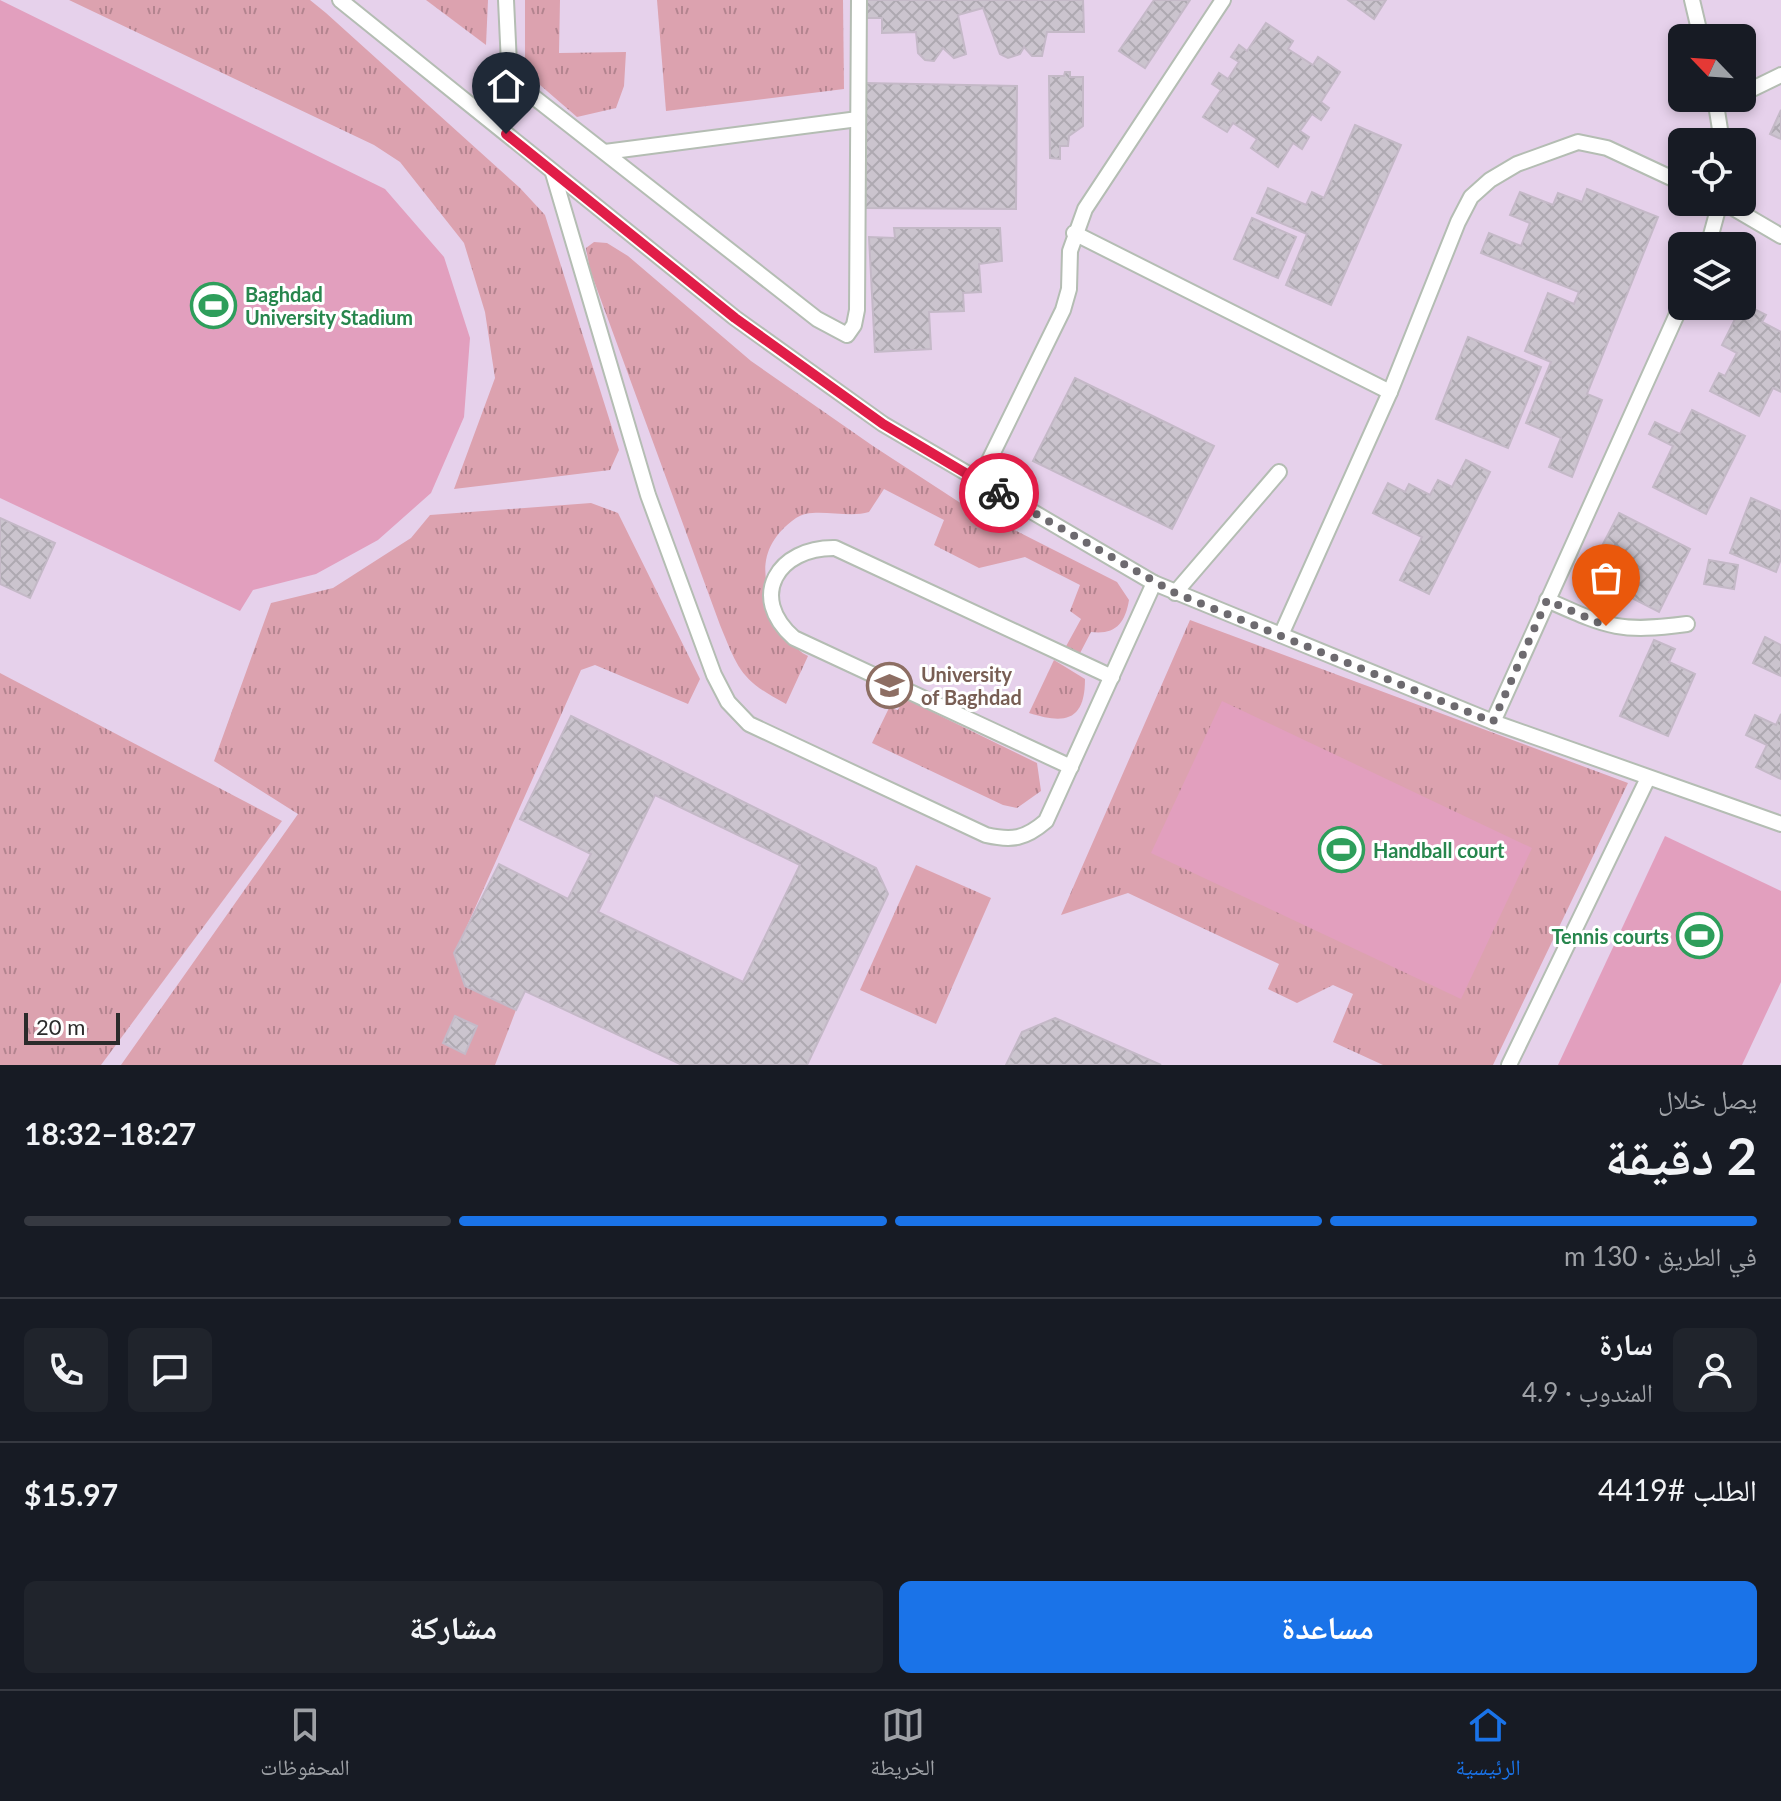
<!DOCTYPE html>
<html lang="ar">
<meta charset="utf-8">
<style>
body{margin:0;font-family:Lato,"Noto Naskh Arabic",sans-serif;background:#20242c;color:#f1f3f6;direction:rtl;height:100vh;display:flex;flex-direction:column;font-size:30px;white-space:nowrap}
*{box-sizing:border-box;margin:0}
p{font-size:26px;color:#9ea1a6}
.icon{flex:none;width:44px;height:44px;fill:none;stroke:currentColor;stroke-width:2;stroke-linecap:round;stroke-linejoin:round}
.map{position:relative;height:1065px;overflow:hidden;direction:ltr}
.sheet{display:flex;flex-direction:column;background:#171b24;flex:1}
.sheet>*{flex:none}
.needle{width:52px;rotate:295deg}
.tools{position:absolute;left:1668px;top:24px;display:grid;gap:16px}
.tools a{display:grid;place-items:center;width:88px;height:88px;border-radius:12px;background:#171b24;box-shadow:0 4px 12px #0003;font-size:40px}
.scale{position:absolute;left:24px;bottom:20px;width:96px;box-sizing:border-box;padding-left:8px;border:4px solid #2b2b2b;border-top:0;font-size:22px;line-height:28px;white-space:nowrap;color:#2b2b2b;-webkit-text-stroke:6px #fff;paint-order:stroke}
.pin{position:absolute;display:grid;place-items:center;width:68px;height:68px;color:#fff;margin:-82px -34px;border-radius:50% 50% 50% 0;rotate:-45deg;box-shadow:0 0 8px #0007}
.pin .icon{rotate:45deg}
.courier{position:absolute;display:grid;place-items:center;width:80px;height:80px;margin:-40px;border:6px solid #e11d48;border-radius:50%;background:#fff;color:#222;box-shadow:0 2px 10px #0007}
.head em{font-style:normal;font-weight:700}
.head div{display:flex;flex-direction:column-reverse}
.head{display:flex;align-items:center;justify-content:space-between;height:136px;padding:0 24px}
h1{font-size:52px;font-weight:700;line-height:60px}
.bar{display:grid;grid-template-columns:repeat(4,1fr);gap:12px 8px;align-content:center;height:96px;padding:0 24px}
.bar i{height:10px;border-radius:6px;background:#363941}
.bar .on{background:#1a73e8}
.bar p{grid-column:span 4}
.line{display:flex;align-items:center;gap:20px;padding:0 24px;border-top:2px solid #363941}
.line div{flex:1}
.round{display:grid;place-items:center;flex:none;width:84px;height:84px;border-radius:12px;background:#20242c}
.primary-button{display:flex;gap:16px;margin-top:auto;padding:16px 24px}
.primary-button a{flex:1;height:92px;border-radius:12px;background:#1a73e8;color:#fff;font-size:32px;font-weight:700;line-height:92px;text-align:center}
.primary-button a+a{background:#20242c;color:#f1f3f6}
.dock{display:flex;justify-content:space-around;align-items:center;height:112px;border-top:2px solid #363941;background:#171b24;font-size:22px;color:#9ea1a6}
.dock a{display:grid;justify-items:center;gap:4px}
.dock .on{color:#1a73e8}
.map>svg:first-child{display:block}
.education{fill:#e6d1eb;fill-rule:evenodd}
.grass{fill:url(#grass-tufts)}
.pitch{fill:#e29fbe}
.building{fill:url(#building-cross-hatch);stroke:#c4b9c7;stroke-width:2;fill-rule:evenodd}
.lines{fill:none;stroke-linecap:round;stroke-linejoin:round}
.lane-casing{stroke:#b4bdb3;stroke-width:18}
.lane{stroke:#fff;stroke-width:14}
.done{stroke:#6d6a6f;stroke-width:8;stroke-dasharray:0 14.4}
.route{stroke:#e11d48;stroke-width:10}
.labels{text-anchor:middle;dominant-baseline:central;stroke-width:6;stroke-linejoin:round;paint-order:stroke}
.leisure-label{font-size:20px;font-weight:bold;fill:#27864d;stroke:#fff;text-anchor:start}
.education-label{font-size:20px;font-weight:bold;fill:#785e54;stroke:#fff;text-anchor:start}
</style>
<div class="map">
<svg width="1781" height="1065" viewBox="0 0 1781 1065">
<defs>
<pattern id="grass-tufts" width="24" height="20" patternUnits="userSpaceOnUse" patternTransform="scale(2)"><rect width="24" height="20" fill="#dca2af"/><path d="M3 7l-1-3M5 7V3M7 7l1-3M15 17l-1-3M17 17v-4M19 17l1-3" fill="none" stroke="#b3848f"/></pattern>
<pattern id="building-cross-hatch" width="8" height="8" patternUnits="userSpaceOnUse" patternTransform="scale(2)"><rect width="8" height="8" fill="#cbc4ce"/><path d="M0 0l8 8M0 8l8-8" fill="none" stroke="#aea9b1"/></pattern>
</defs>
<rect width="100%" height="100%" fill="#e8dfec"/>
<path class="education" d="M 0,0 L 1781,0 L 1781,1065 L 0,1065 ZM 1682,38 L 1742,38 L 1742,98 L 1682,98 ZM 1682,142 L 1742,142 L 1742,202 L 1682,202 ZM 1682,246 L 1742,246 L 1742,306 L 1682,306 Z"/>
<g class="grass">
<path d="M 69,0 L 310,0 L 326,13 L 520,188 L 545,215 L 619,450 L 610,470 L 454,489 L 495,378 L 485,312 L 464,243 L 400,162 L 374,145 Z"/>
<path d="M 426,0 L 488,0 L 486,45 Z"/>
<path d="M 525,0 L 560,0 L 559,53 L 626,52 L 624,86 L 616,108 L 577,117 L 525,72 Z"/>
<path d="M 657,0 L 843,0 L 844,89 L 666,111 Z"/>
<path d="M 594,242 L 607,243 L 628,256 L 751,361 L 873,446 L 959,502 L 1117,582 L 1129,600 C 1125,624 1115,635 1091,632 L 1078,657 L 1064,650 L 1081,619 L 1070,611 L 1080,585 L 1025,557 L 979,568 L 934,545 L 944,520 L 884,489 L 869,512 C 847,519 813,506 796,518 C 754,548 761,584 782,623 C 789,637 793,649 808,656 L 786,704 C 741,680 739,671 720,625 L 590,270 L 586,248 Z"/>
<path d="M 591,503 L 618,513 L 700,679 L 688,704 L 595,665 L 581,670 L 455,953 L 465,986 L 516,1010 L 495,1065 L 121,1065 L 298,814 L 214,761 L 271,603 L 333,588 L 411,538 L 430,515 Z"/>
<path d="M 1190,620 L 1628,783 L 1493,1065 L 1383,1065 L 1333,1042 L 1353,994 L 1333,985 L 1297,1003 L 1268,989 L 1279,964 L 1128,893 L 1061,915 Z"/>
<path d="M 1054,660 L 1085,679 C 1085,722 1064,724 1029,713 Z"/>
<path d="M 0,673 L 282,821 L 101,1065 L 0,1065 Z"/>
<path d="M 904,698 L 1037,763 L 1041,791 L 1017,808 L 1003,805 L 872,743 L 889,708 L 898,710 Z"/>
<path d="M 916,865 L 991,898 L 936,1024 L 860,990 Z"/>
</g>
<g class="pitch">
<path d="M 0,0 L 385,189 L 444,257 L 470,338 L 464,417 L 431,493 L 378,540 L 316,574 L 253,590 L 240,611 L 0,498 Z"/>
<path d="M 1222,701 L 1532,848 L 1461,999 L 1151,853 Z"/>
<path d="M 1665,836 L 1781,891 L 1781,982 L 1742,1065 L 1558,1065 Z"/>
</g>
<g class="building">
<path d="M 862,0 L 1083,0 L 1084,32 L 1047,32 L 1042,56 L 1032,56 L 1024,47 L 1020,54 L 1008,58 L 1000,54 L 983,8 L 958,15 L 966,54 L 954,58 L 943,48 L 934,61 L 925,60 L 918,53 L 916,32 L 882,33 L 882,18 L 862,18 Z"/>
<path d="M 1154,0 L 1190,0 L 1145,68 L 1119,51 Z"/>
<path d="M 1348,0 L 1386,0 L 1374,19 Z"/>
<path d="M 1266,23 L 1293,41 L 1288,49 L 1313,65 L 1318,57 L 1340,72 L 1321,102 L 1329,108 L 1321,120 L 1312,114 L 1300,131 L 1309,137 L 1302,149 L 1293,143 L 1278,167 L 1251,148 L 1257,139 L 1233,123 L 1227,132 L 1203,117 L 1221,90 L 1212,84 L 1219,73 L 1228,79 L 1239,62 L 1231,57 L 1239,45 L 1247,51 Z"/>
<path d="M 1065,72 L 1070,72 L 1070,77 L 1083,77 L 1083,126 L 1069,136 L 1068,146 L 1060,146 L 1060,159 L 1050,158 L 1049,76 L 1064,76 Z"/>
<path d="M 864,83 L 1017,86 L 1016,209 L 864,208 Z"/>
<path d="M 1781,110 L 1781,139 L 1770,134 Z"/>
<path d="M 1355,125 L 1401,145 L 1331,305 L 1286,285 L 1307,234 L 1257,213 L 1268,188 L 1306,205 L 1312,192 L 1324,198 Z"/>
<path d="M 1587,189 L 1658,217 L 1587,394 L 1602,400 L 1572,477 L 1549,467 L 1561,438 L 1526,423 L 1551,362 L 1525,351 L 1548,293 L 1574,304 L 1579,292 L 1481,253 L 1489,233 L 1521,246 L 1530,223 L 1510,215 L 1520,192 L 1553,205 L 1558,193 L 1582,202 Z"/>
<path d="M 1252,218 L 1296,237 L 1278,278 L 1234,259 Z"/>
<path d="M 894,228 L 1000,228 L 1002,261 L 979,264 L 981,292 L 963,293 L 964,311 L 929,312 L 931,349 L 875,352 L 869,237 L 895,238 Z"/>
<path d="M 1752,308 L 1766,315 L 1762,322 L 1781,332 L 1781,392 L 1773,388 L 1759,416 L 1710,391 L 1719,373 L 1725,376 L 1737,353 L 1722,345 L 1737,315 L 1746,319 Z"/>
<path d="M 1468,337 L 1541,367 L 1508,448 L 1436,419 Z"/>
<path d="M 1075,378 L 1214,446 L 1172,529 L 1033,461 Z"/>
<path d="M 1692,410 L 1745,436 L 1706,514 L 1653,487 L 1673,446 L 1649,434 L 1655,422 L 1680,434 Z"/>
<path d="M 1466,460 L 1490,472 L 1429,594 L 1400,580 L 1422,537 L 1373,513 L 1388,483 L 1405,492 L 1409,484 L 1430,495 L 1438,480 L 1452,487 Z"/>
<path d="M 1751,498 L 1781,511 L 1781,559 L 1776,572 L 1730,553 Z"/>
<path d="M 1619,513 L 1690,549 L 1659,612 L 1587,575 Z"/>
<path d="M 0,518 L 55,543 L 30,598 L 0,584 Z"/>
<path d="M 1709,560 L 1738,565 L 1734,589 L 1704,584 Z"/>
<path d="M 1765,637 L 1781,645 L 1781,676 L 1753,663 Z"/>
<path d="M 1654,640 L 1675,649 L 1669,662 L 1695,674 L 1668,736 L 1620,716 Z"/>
<path d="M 1781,714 L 1781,779 L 1756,767 L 1767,745 L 1746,735 L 1755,715 L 1776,725 Z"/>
<path d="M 571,716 L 876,868 L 888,894 L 807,1065 L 682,1065 L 525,991 L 516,1010 L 465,986 L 454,953 L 499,864 L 568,899 L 591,854 L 520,819 ZM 655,795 L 800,865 L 743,982 L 598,912 Z"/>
<path d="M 455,1016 L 477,1026 L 465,1054 L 443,1043 Z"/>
<path d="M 1055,1018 L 1161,1065 L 1006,1065 L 1022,1032 Z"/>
</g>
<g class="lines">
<defs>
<g id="lane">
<path d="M 340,0 L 735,318 L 883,424 L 1154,583 L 1493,722 L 1781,824"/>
<path d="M 506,0 L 509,64 L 521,87 L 817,319 L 847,335 L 854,325 L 857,310 L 859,0"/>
<path d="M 1692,0 L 1701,38"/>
<path d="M 1742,94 L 1781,75"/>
<path d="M 1715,98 L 1722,142"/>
<path d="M 605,152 L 858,119"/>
<path d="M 553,173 L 648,495 L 714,675 L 728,702 L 749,724 L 986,835 C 1012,841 1025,839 1046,821 L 1154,583"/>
<path d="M 1723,202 L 1781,236"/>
<path d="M 1074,233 L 1390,392"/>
<path d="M 1708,246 L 1720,202"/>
<path d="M 979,481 L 1063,310 L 1069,289 L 1070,251 L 1085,209 L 1223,0"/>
<path d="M 1175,593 L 1279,472"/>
<path d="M 1547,600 C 1608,627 1619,633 1687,624"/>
<path d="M 1281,635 L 1390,392 L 1458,222 L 1471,197 L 1490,180 L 1517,164 L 1578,142 L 1607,148 L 1682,183"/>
<path d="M 1493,722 L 1682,303"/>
<path d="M 1071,767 L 794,638 C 747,597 778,547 835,548 L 1112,677"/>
<path d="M 1509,1065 L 1648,778"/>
</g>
</defs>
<use href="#lane" class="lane-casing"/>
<use href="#lane" class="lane"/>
</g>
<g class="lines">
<path class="done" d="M 999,493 L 1175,593 L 1493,722 L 1547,600 L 1606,626"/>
<path class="route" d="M 506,134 L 735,318 L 883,424 L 999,493"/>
</g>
<defs>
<symbol id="stadium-ring" viewBox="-11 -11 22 22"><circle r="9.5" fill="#fff" stroke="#2e9e5b" stroke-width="1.5"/><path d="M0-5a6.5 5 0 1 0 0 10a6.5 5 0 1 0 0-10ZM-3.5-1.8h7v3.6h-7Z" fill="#2e9e5b"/></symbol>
<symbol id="university-ring" viewBox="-11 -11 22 22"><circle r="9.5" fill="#fff" stroke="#8d6e63" stroke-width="1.5"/><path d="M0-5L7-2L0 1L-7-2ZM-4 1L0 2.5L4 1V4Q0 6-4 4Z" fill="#8d6e63"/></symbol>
</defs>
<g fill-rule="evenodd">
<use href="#stadium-ring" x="188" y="280" width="51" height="51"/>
<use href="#university-ring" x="864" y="660" width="51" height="51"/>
<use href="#stadium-ring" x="1316" y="824" width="51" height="51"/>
<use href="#stadium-ring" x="1674" y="910" width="51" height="51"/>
</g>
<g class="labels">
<g class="leisure-label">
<text x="245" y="294">Baghdad<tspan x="245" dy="23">University Stadium</tspan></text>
<text x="1373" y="850">Handball court</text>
<text x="1669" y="936" text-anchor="end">Tennis courts</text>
</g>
<g class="education-label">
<text x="921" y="674">University<tspan x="921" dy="23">of Baghdad</tspan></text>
</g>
</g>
</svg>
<div class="tools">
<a><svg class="needle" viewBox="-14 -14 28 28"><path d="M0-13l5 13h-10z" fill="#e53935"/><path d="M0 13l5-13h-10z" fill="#9ea1a6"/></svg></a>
<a><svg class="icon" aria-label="locate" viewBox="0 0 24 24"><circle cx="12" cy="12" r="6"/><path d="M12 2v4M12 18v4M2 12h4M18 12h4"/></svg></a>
<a><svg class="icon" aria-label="layers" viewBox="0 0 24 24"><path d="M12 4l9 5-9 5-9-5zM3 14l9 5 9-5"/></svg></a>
</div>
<div class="scale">20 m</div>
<div class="pin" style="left:1606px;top:626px;background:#ea580c"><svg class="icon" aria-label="bag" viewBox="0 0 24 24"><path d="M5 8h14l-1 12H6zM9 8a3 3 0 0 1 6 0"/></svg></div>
<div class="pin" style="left:506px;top:134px;background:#1f2937"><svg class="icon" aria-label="home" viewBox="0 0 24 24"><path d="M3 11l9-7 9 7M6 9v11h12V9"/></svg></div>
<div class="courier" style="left:999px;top:493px"><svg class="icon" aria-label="bike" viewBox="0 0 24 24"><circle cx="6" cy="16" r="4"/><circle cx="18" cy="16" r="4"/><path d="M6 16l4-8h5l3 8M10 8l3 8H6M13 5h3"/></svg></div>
</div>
<section class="sheet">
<div class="head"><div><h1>2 دقيقة</h1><p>يصل خلال</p></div><em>18:27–18:32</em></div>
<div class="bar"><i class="on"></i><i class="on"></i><i class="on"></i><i></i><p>في الطريق · 130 m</p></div>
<div class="line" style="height:144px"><a class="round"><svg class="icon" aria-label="person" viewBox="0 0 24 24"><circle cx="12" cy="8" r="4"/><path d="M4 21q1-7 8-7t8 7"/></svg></a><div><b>سارة</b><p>المندوب · 4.9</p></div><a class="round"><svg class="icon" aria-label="chat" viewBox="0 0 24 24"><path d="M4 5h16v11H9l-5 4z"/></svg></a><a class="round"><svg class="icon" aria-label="phone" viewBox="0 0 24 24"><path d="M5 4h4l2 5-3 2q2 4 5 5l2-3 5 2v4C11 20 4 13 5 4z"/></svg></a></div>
<div class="line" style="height:104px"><div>الطلب #4419</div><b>$15.97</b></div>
<div class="primary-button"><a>مساعدة</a><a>مشاركة</a></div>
</section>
<nav class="dock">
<a class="on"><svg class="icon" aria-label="home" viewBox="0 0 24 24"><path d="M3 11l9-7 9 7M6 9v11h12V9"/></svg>الرئيسية</a>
<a><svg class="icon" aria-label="map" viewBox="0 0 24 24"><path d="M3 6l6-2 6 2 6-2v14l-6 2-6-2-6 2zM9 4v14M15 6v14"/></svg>الخريطة</a>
<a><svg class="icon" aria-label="saved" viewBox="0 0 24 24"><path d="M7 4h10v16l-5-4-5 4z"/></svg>المحفوظات</a>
</nav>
